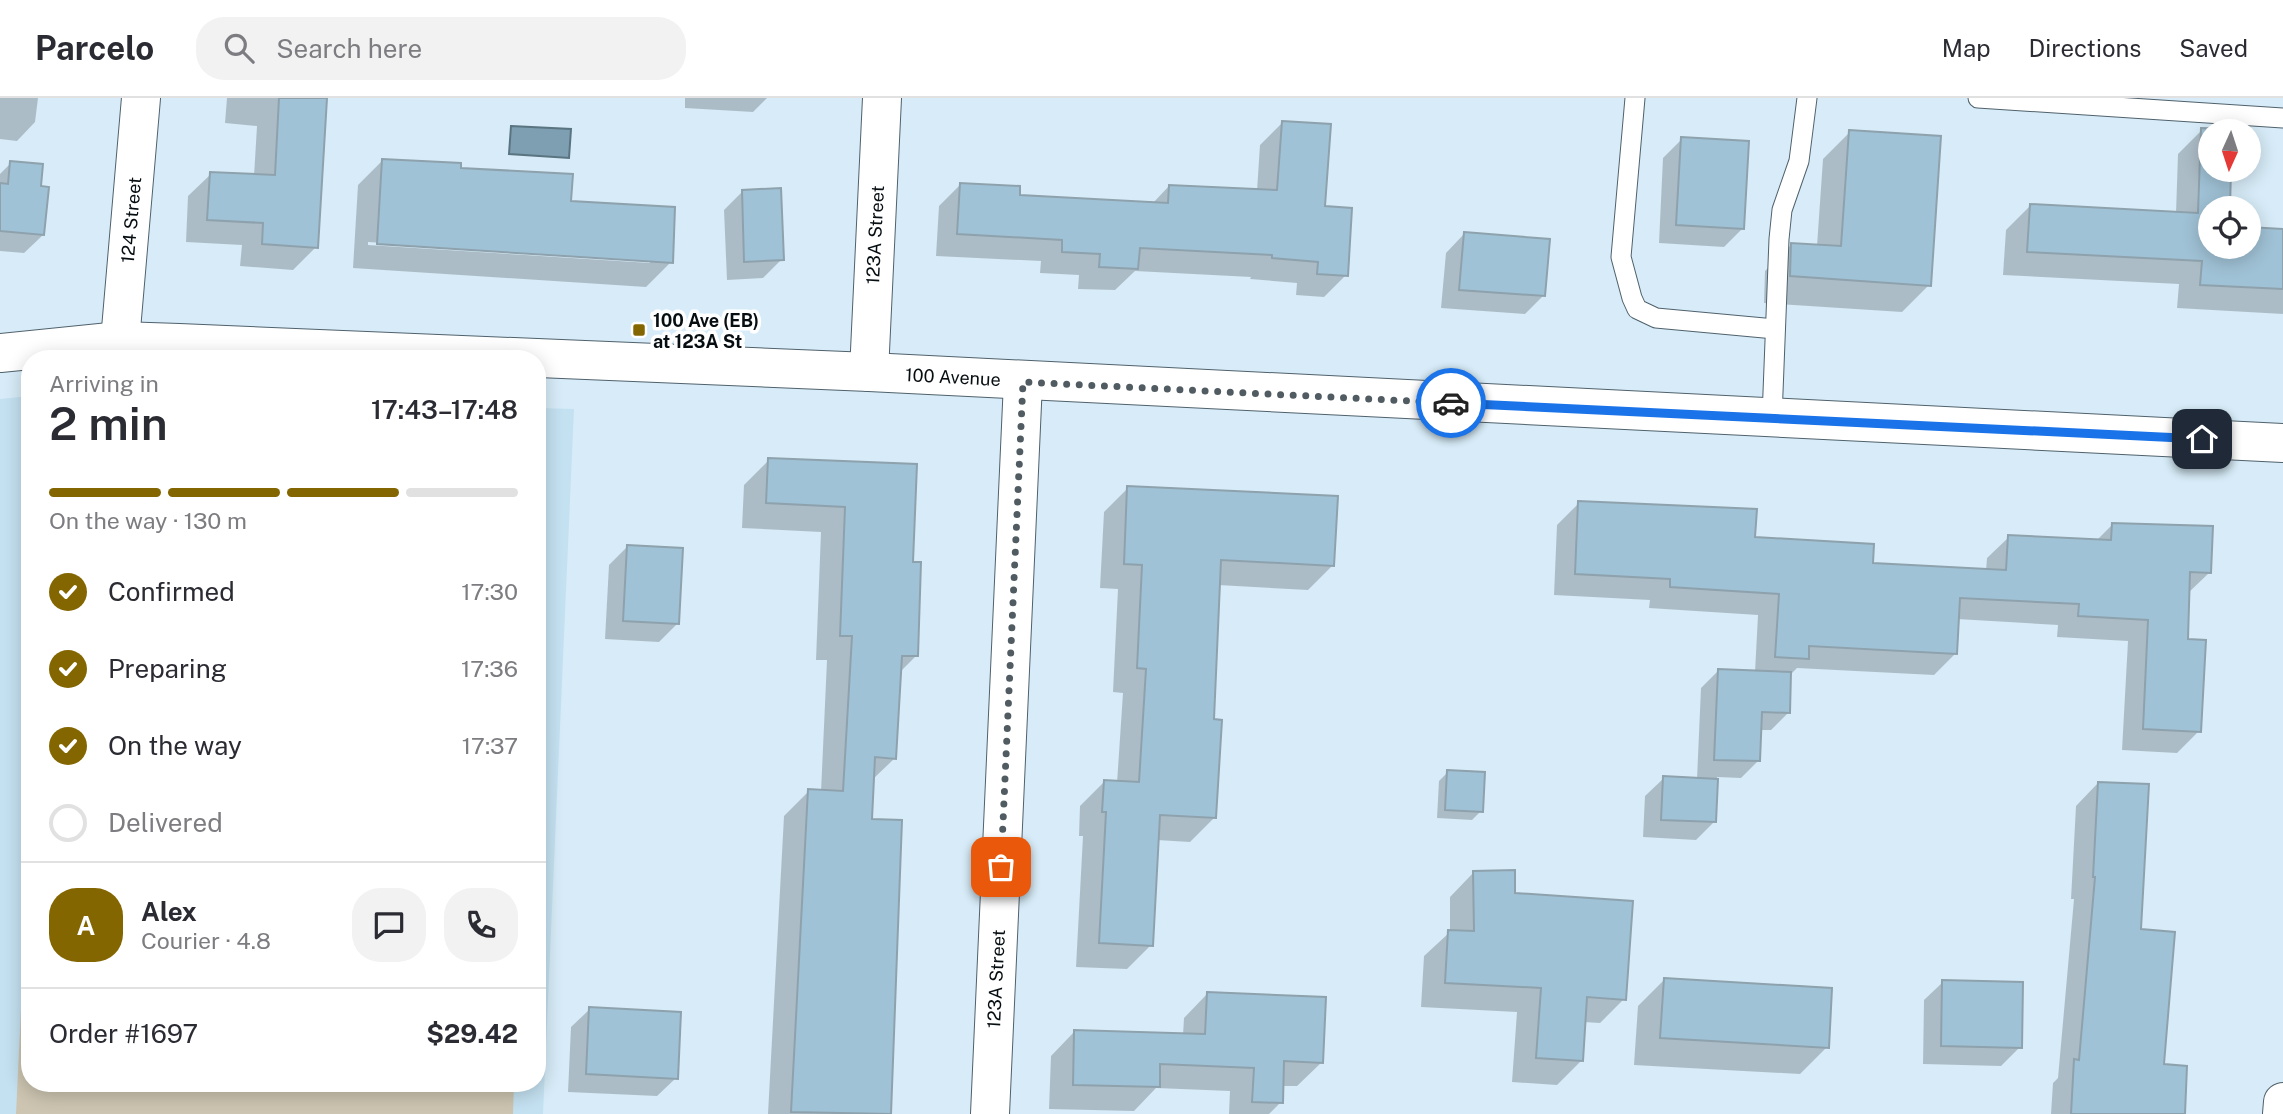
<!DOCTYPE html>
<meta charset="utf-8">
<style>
body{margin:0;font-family:"Public Sans",sans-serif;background:#f2f2f3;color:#2b2b33;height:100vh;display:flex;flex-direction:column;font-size:26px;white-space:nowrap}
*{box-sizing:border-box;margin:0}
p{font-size:23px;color:#7c7c81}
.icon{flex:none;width:38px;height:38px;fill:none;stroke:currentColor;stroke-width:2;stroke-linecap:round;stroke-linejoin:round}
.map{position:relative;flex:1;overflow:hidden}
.sheet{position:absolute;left:21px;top:252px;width:525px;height:742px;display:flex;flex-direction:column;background:#fff;border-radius:28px;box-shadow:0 4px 18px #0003}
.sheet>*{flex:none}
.needle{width:46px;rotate:183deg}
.tools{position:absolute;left:2198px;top:21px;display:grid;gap:14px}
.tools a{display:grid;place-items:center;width:63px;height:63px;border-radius:50%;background:#fff;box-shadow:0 4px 18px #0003;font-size:35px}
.pin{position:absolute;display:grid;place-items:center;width:60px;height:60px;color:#fff;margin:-30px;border-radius:14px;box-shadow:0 4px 10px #0006}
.courier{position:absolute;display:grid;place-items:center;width:70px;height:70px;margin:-35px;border:5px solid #1a73e8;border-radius:50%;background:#fff;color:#222;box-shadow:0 2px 9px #0007}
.head em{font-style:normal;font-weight:600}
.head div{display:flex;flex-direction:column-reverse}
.head{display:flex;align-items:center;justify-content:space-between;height:119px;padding:0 28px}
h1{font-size:46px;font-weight:600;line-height:52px}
.bar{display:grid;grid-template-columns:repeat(4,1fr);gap:10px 7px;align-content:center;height:84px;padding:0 28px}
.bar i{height:9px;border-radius:5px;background:#e1e1e2}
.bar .current{background:#846600}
.bar p{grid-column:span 4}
.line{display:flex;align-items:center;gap:18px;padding:0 28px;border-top:2px solid #e1e1e2}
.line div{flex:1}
.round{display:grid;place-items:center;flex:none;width:74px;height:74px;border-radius:28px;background:#f2f2f3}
ol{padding:0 28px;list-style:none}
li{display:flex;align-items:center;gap:21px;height:77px}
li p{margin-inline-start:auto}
li .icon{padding:7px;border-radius:50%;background:#846600;color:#fff;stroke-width:4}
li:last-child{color:#7c7c81}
li i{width:38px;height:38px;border:4px solid #e1e1e2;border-radius:50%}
header{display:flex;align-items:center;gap:42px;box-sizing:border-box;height:98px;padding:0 35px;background:#fff;border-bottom:2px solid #e1e1e2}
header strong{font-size:33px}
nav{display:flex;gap:38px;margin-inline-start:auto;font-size:24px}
.search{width:490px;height:63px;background:#f2f2f3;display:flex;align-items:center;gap:18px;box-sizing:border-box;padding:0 24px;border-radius:28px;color:#7c7c81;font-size:26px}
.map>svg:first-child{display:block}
.built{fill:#c4e1f1}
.green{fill:#cdc5b1}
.water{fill:#7d9fb1;stroke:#5a7481;stroke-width:2}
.shadow{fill:#0003;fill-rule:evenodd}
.building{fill:#a0c2d6;stroke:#8ea2ad;stroke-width:2}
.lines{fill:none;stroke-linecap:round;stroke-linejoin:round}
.lane-casing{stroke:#4f616c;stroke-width:21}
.street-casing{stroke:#4f616c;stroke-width:40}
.secondary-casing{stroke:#4f616c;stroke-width:40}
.lane{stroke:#fff;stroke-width:19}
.street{stroke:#fff;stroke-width:38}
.secondary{stroke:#fff;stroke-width:38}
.done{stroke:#505c62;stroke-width:7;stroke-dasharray:0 12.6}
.route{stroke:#1a73e8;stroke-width:9}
.poi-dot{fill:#846600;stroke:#fff;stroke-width:2.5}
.labels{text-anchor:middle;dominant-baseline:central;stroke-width:7;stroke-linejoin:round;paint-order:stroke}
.street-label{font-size:18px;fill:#070e12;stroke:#fff}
.poi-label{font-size:18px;font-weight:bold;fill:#070e12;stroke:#fff;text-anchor:start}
</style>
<header>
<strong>Parcelo</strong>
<div class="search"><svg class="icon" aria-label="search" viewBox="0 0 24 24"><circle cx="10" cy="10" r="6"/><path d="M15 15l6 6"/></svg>Search here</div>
<nav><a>Map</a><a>Directions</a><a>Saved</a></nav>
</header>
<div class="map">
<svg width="2283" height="1016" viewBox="0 0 2283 1016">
<rect width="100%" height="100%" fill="#d7ecf8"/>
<path class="built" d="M 30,298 L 30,985 L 537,985 L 537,310 L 574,311 L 543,1016 L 0,1016 L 0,301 Z"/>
<path class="green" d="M 30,721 L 30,985 L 514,985 L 513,1016 L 16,1016 Z"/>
<path class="water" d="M 511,28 L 571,31 L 569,60 L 509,56 Z"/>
<g class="shadow">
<path d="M 0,0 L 38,0 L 35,24 L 17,43 L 0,41 Z"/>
<path d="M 227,0 L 325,0 L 316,149 L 293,172 L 240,168 L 242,147 L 186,144 L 188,98 L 211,76 L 254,78 L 257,28 L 225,25 Z"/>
<path d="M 685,0 L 767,0 L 753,14 L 685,10 Z"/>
<path d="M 1282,25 L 1323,110 L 1346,177 L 1324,199 L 1296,197 L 1297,185 L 1250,181 L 1251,179 L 1135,173 L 1115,192 L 1078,191 L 1079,177 L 1040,175 L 1041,163 L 936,158 L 939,108 L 961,86 L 1018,99 L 1152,106 L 1169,88 L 1257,93 L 1260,47 Z"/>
<path d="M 2202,32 L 2231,33 L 2210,33 L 2210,72 L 2230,72 L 2228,110 L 2210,110 L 2210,149 L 2249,149 L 2249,131 L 2283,133 L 2283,216 L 2177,210 L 2179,186 L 2003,177 L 2006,132 L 2030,108 L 2176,115 L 2178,56 Z"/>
<path d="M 1850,34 L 1929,187 L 1902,214 L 1764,205 L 1765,173 L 1792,146 L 1817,148 L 1823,61 Z"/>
<path d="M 1682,41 L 1743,130 L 1724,149 L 1659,145 L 1663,60 Z"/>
<path d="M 383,62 L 459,71 L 570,105 L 671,164 L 646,189 L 353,170 L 358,87 ZM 368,144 L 650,162 L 650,165 L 368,147 Z"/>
<path d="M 11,65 L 39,90 L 43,137 L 24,155 L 0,153 L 0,76 Z"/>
<path d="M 743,93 L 782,161 L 763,180 L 727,182 L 724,112 Z"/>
<path d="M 1464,136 L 1544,197 L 1525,216 L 1441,210 L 1446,155 Z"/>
<path d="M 769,362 L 915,368 L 911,466 L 916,558 L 899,575 L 895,660 L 872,682 L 870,722 L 900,723 L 889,1016 L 768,1016 L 784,718 L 809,693 L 821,694 L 827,562 L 816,562 L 821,434 L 742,430 L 744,387 Z"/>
<path d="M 1128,390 L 1333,467 L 1308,492 L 1218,487 L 1212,623 L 1214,720 L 1190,744 L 1157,742 L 1151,847 L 1127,871 L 1076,869 L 1083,738 L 1079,738 L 1080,708 L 1104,684 L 1117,685 L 1123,595 L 1113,594 L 1118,491 L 1100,490 L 1104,414 Z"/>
<path d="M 1579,405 L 1754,440 L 1871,467 L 1986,473 L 1987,460 L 2009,439 L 2096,443 L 2112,427 L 2209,475 L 2187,496 L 2186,543 L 2199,633 L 2177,655 L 2122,652 L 2128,543 L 2057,539 L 2058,527 L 1957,521 L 1955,556 L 1934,577 L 1797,570 L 1790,577 L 1788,615 L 1771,632 L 1760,632 L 1758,663 L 1741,680 L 1717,679 L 1714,724 L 1696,742 L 1643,739 L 1645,698 L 1664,680 L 1697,681 L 1701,590 L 1719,572 L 1755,574 L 1758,517 L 1649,510 L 1650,502 L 1554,497 L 1557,427 Z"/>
<path d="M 627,449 L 678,525 L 659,544 L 605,541 L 609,467 Z"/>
<path d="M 1448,674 L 1481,713 L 1472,722 L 1437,720 L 1439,683 Z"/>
<path d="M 2098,685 L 2139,833 L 2162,968 L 2183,1016 L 2051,1016 L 2053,985 L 2058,980 L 2074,801 L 2071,801 L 2076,708 Z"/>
<path d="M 1474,774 L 1624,901 L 1600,925 L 1583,924 L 1581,963 L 1557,987 L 1512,984 L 1517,914 L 1421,909 L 1424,858 L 1450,834 L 1450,799 Z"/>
<path d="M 1665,881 L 1827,949 L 1800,976 L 1634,967 L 1638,908 Z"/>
<path d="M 1943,884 L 2020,949 L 2001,968 L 1923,966 L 1924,902 Z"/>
<path d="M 1208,895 L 1322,964 L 1297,988 L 1282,988 L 1281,1004 L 1269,1016 L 1229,1016 L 1230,993 L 1156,990 L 1134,1013 L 1049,1011 L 1051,958 L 1075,933 L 1183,937 L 1184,920 Z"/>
<path d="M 590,911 L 676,980 L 657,998 L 568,994 L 571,929 Z"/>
</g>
<g class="building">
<path d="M 279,0 L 327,0 L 318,150 L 262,146 L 263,125 L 207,122 L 210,74 L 275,77 Z"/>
<path d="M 1282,23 L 1331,26 L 1325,108 L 1352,110 L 1348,178 L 1317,176 L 1318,164 L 1272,160 L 1272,157 L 1140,150 L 1138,171 L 1099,169 L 1100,156 L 1062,154 L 1062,142 L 957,136 L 960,85 L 1020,88 L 1020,97 L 1168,105 L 1169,87 L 1277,92 Z"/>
<path d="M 2201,30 L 2233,31 L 2233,33 L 2210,33 L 2210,72 L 2231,72 L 2230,110 L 2210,110 L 2210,149 L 2249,149 L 2249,129 L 2283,131 L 2283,191 L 2200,187 L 2202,163 L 2027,154 L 2030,106 L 2198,115 Z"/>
<path d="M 1849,32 L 1941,38 L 1931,188 L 1790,178 L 1791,145 L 1841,148 Z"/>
<path d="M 1681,39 L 1749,43 L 1744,131 L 1676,127 Z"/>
<path d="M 382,61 L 461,65 L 461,70 L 573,76 L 571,103 L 675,109 L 673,165 L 377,146 Z"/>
<path d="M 10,63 L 43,66 L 41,88 L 49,89 L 44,137 L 0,133 L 0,85 L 8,86 Z"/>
<path d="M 781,90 L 784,162 L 744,164 L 742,92 Z"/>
<path d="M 1464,134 L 1550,141 L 1545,198 L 1459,192 Z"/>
<path d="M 768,360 L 917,366 L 913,464 L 921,464 L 918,558 L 902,558 L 896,661 L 875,659 L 872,721 L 902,722 L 891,1016 L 791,1014 L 808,691 L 843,693 L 852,538 L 840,538 L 845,409 L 766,405 Z"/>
<path d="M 1127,388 L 1338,398 L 1334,468 L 1221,462 L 1214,621 L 1222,622 L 1216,720 L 1160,717 L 1153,848 L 1099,845 L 1106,714 L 1102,714 L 1104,682 L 1139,684 L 1146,571 L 1137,570 L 1142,467 L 1124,466 Z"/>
<path d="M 1578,403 L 1757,411 L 1755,439 L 1874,446 L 1873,465 L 2006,472 L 2008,437 L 2111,442 L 2112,425 L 2213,428 L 2211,475 L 2190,474 L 2188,541 L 2206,542 L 2201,634 L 2143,631 L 2148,522 L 2078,518 L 2079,506 L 1960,500 L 1957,556 L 1809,548 L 1809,561 L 1775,559 L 1779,496 L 1670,489 L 1670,481 L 1575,476 Z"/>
<path d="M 627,447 L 683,450 L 679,526 L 623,523 Z"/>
<path d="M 1718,571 L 1791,574 L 1790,615 L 1762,614 L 1760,663 L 1714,662 Z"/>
<path d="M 1447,672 L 1485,674 L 1483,714 L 1445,712 Z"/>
<path d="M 1663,678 L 1718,681 L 1716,724 L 1661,722 Z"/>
<path d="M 2098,684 L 2149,686 L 2141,831 L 2175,834 L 2164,966 L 2187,968 L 2185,1016 L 2071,1016 L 2074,961 L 2079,962 L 2095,779 L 2093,779 Z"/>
<path d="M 1515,772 L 1515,795 L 1633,803 L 1626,902 L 1587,899 L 1583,963 L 1536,960 L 1541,890 L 1445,885 L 1448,832 L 1474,833 L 1473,773 Z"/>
<path d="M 1664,880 L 1832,890 L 1829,950 L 1660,940 Z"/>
<path d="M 1942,882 L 2023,884 L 2022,950 L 1941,948 Z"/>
<path d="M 1207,894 L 1326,899 L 1323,965 L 1284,963 L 1283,1005 L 1252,1004 L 1254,970 L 1160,966 L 1160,989 L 1073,987 L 1074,932 L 1205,936 Z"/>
<path d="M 589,909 L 681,914 L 678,981 L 586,976 Z"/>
</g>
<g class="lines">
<defs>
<g id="lane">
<path d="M 1635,0 L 1621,159 L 1632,200 L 1637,211 L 1656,220 L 1775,231"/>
<path d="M 1978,0 L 2283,20"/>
<path d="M 1772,320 L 1779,141 L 1782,112 L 1799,63 L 1807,0"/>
</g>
<g id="street">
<path d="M 120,243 L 141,0"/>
<path d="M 869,274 L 2283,345"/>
<path d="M 990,1016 L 1023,284"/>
<path d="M 2282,1016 L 2283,1004"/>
</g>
<path id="secondary" d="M 0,255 L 120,243 L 179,245 L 869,274 L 882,0"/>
</defs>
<use href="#lane" class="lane-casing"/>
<use href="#street" class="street-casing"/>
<use href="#secondary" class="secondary-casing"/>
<use href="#lane" class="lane"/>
<use href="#street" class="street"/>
<use href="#secondary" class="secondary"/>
</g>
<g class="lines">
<path class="done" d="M 1001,769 L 1023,284 L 1451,305"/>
<path class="route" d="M 1451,305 L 2202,341"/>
</g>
<rect class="poi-dot" x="632" y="225" width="14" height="14" rx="3.5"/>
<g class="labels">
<g class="street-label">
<text transform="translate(131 122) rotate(-85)">124 Street</text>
<text transform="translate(875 137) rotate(-87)">123A Street</text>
<text transform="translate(953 279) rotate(3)">100 Avenue</text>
<text transform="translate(996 881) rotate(-87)">123A Street</text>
</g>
<g class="poi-label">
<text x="653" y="222">100 Ave (EB)<tspan x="653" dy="21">at 123A St</tspan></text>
</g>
</g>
</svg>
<div class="tools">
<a><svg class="needle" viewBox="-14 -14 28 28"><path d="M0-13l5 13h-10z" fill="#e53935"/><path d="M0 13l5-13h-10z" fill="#7c7c81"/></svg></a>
<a><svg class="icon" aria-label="locate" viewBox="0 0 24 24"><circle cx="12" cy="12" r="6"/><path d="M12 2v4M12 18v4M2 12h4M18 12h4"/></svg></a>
</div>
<div class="pin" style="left:1001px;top:769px;background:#ea580c"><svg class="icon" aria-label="bag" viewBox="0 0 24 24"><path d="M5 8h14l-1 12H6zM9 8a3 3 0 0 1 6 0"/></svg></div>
<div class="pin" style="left:2202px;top:341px;background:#1f2937"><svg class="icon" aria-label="home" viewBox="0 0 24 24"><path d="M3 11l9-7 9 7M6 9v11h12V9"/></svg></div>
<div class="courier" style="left:1451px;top:305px"><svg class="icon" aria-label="car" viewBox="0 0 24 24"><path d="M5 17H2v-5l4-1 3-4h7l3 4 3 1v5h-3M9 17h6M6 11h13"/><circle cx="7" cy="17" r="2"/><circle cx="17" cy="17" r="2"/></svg></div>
<section class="sheet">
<div class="head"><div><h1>2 min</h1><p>Arriving in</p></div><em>17:43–17:48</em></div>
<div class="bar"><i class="current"></i><i class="current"></i><i class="current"></i><i></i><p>On the way · 130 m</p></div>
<ol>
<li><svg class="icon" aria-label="check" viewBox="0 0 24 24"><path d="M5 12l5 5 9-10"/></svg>Confirmed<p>17:30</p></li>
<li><svg class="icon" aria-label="check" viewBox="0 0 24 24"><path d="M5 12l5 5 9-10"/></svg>Preparing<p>17:36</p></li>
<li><svg class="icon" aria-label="check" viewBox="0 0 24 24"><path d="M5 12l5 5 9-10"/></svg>On the way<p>17:37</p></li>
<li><i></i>Delivered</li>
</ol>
<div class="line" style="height:126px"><b class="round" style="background:#846600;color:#fff">A</b><div><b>Alex</b><p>Courier · 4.8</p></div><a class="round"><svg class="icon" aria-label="chat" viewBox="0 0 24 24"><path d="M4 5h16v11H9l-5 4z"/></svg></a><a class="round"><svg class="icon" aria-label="phone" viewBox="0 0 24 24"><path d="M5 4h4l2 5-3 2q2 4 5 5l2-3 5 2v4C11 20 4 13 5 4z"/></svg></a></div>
<div class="line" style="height:91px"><div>Order #1697</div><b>$29.42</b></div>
</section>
</div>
